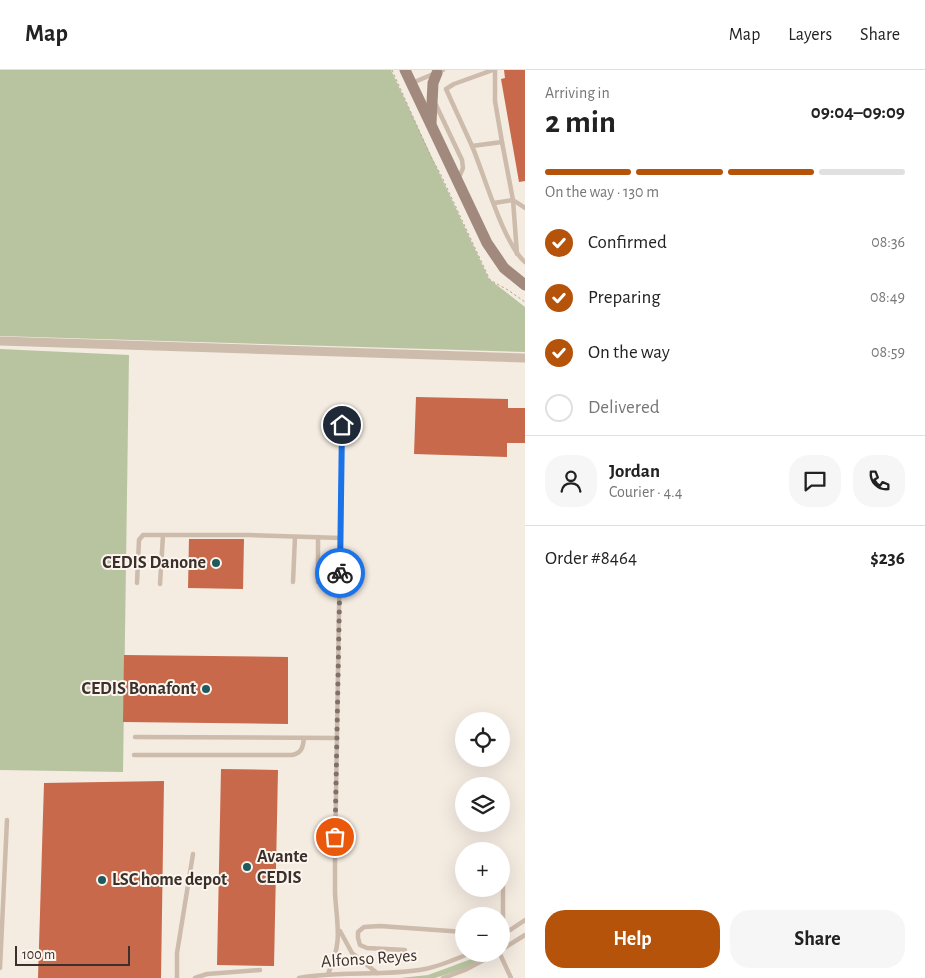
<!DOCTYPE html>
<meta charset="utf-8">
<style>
body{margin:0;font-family:"Alegreya Sans",sans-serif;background:#f6f6f6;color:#222;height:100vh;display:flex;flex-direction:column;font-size:19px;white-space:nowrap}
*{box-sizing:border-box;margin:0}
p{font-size:16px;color:#767676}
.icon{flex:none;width:28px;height:28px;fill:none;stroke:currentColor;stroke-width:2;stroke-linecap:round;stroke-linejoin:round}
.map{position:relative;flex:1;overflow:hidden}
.sheet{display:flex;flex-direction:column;background:#fff;width:400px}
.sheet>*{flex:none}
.tools{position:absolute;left:455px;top:642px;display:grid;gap:10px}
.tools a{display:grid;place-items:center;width:55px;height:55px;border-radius:50%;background:#fff;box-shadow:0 5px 20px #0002;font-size:25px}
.scale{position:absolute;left:15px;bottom:12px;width:115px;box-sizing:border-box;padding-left:5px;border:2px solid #3b302b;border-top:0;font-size:14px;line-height:18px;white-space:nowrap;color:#3b302b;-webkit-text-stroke:4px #fbf5ee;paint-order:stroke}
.pin{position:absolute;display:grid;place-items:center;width:42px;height:42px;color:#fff;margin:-21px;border:2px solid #fff;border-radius:50%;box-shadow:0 1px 5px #0007}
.courier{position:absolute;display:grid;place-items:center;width:50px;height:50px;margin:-25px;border:4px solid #1a73e8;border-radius:50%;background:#fff;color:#222;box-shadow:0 1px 6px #0007}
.summary em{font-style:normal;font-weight:600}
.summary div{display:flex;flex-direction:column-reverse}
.summary{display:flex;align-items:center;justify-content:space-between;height:85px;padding:0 20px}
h1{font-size:32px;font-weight:600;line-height:38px}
.bar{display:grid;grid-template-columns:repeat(4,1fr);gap:8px 5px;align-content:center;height:60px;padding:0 20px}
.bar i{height:6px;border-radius:4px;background:#e0e0e0}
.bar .selected{background:#b45309}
.bar p{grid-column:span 4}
.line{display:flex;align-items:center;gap:12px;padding:0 20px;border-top:1px solid #e0e0e0}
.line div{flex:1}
.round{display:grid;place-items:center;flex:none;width:52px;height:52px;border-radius:20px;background:#f6f6f6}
ol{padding:0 20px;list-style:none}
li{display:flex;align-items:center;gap:15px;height:55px}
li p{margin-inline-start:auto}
li .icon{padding:5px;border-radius:50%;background:#b45309;color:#fff;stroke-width:4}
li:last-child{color:#767676}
li i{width:28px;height:28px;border:2px solid #e0e0e0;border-radius:50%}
.action{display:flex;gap:10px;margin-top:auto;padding:10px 20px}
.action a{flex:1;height:58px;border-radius:20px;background:#b45309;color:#fff;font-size:20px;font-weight:600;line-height:58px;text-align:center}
.action a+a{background:#f6f6f6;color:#222}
header{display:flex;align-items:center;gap:30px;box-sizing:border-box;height:70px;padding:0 25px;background:#fff;border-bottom:1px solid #e0e0e0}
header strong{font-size:24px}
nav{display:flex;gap:28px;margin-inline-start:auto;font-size:18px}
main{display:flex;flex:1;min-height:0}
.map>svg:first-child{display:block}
.green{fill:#b8c4a0}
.building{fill:#c8694b}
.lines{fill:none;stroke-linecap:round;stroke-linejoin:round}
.path{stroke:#b9a596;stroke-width:1;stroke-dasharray:2.5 2.5;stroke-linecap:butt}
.lane{stroke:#cdbbac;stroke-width:4.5}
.street{stroke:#cdbbac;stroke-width:9}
.secondary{stroke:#a18a7d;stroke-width:11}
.done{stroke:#7c716b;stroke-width:5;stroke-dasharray:0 9}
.route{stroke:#1a73e8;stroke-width:6}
.poi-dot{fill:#1f5a5e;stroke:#fbf5ee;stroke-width:2}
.labels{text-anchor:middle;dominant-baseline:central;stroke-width:4;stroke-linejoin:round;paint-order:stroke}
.poi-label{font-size:18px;font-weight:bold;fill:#3b302b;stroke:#fbf5ee;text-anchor:end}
.street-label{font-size:18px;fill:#3b302b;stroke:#fbf5ee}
</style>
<header>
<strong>Map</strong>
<nav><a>Map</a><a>Layers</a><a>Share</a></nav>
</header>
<main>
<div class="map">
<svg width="525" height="908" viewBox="0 0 525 908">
<rect width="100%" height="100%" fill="#f4ebe1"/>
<g class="green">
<path d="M 0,0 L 391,0 L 489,209 L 525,237 L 525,282 L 0,266 Z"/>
<path d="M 0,279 L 129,285 L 123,702 L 0,700 Z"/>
<path d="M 485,884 L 485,889 L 466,898 L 435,908 L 400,908 L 428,905 Z"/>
</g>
<g class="building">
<path d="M 504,0 L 525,0 L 525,111 L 519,112 L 501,9 L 505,8 Z"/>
<path d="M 416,327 L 508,329 L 508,338 L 525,338 L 525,373 L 507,373 L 507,387 L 414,384 Z"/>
<path d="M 189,469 L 244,469 L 243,519 L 188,518 Z"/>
<path d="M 124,585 L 288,587 L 288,654 L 123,652 Z"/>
<path d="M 221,699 L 278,700 L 274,896 L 217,895 Z"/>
<path d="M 164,711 L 161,908 L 38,908 L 44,713 Z"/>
</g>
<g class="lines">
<path class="path" d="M 392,0 L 431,87 L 441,105 L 490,210 L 508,220 L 525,232"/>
<g class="lane">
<path d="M 495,0 L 495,31 L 502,72 L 472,76 C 484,104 504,175 525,192"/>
<path d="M 412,13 L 443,0"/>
<path d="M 436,35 L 462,90 L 463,98 L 458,110"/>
<path d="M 502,72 L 513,130 L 517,184"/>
<path d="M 472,76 L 446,19 L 454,14 L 493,0"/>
<path d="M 494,133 L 513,130 L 525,138"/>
<path d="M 318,467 L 318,512"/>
<path d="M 293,512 L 295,467"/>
<path d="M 137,513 L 139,470 L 143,465 L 250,465 L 341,468"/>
<path d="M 160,514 L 163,465"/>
<path d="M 135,667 L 336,668"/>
<path d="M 134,685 L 292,685 C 302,683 303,677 304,668"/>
<path d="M 340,861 L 352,883 L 377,903"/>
<path d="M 501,864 L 503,865 L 503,799"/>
<path d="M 501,866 L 525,850"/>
<path d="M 405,880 L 367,878 L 360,875 L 358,868 L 358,862 L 364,857 L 380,856 L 464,862"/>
<path d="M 501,880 L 525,865"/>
<path d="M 500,884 L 511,908"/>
<path d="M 0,898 L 7,750"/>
<path d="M 328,904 C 343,871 337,857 335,823 C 335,811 335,799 335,787 L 342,355"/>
<path d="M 177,908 L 177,883 L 193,784"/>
<path d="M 195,908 L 207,904 L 260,900"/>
<path d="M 299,908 C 340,900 383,907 425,899 C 440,896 454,890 468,884"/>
<path d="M 443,908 L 465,900 L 495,884"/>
</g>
<path class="street" d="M 0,271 L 525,288"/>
<g class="secondary">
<path d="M 405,0 L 487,173 L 504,198 L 525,215"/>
<path d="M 431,53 L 433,13 L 437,3"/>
</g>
</g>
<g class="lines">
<path class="done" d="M 335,767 L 340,503"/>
<path class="route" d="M 340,503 L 342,355"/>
</g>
<g class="poi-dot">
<circle cx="216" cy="493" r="5"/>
<circle cx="206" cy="619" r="5"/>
<circle cx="247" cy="797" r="5"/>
<circle cx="102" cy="810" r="5"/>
</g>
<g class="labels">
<g class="poi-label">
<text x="206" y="493">CEDIS Danone</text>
<text x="196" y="619">CEDIS Bonafont</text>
<text x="257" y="787" text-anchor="start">Avante<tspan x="257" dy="21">CEDIS</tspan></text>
<text x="112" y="810" text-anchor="start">LSC home depot</text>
</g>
<g class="street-label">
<text transform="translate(369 889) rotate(-4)">Alfonso Reyes</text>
</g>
</g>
</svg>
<div class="tools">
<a><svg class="icon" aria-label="locate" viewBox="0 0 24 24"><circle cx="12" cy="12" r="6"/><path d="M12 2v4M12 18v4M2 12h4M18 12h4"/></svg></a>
<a><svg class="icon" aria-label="layers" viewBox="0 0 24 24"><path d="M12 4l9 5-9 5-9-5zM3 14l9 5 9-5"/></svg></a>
<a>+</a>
<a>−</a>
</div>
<div class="scale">100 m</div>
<div class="pin" style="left:335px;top:767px;background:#ea580c"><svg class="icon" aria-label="bag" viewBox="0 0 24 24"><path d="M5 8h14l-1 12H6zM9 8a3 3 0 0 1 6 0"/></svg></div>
<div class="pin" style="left:342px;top:355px;background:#1f2937"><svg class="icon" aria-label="home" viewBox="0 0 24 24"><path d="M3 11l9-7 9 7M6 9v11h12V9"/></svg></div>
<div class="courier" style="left:340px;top:503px"><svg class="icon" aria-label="bike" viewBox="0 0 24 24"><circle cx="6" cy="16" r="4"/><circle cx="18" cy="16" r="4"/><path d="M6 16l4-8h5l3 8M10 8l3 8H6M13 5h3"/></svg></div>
</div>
<section class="sheet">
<div class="summary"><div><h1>2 min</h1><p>Arriving in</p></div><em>09:04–09:09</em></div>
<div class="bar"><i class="selected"></i><i class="selected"></i><i class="selected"></i><i></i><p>On the way · 130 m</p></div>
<ol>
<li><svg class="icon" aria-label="check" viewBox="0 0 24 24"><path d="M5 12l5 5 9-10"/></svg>Confirmed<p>08:36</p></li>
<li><svg class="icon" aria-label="check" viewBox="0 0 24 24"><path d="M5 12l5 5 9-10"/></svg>Preparing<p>08:49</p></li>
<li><svg class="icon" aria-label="check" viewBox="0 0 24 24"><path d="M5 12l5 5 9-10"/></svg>On the way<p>08:59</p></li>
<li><i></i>Delivered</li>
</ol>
<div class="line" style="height:90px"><a class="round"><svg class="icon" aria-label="person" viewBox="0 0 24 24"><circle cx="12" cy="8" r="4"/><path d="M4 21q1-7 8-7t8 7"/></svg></a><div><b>Jordan</b><p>Courier · 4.4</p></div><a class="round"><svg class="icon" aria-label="chat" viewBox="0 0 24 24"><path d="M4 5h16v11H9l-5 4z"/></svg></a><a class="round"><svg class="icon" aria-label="phone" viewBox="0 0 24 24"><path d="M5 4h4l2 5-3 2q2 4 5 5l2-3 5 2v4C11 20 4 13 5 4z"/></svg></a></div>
<div class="line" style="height:65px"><div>Order #8464</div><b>$236</b></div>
<div class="action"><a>Help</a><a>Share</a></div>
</section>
</main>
